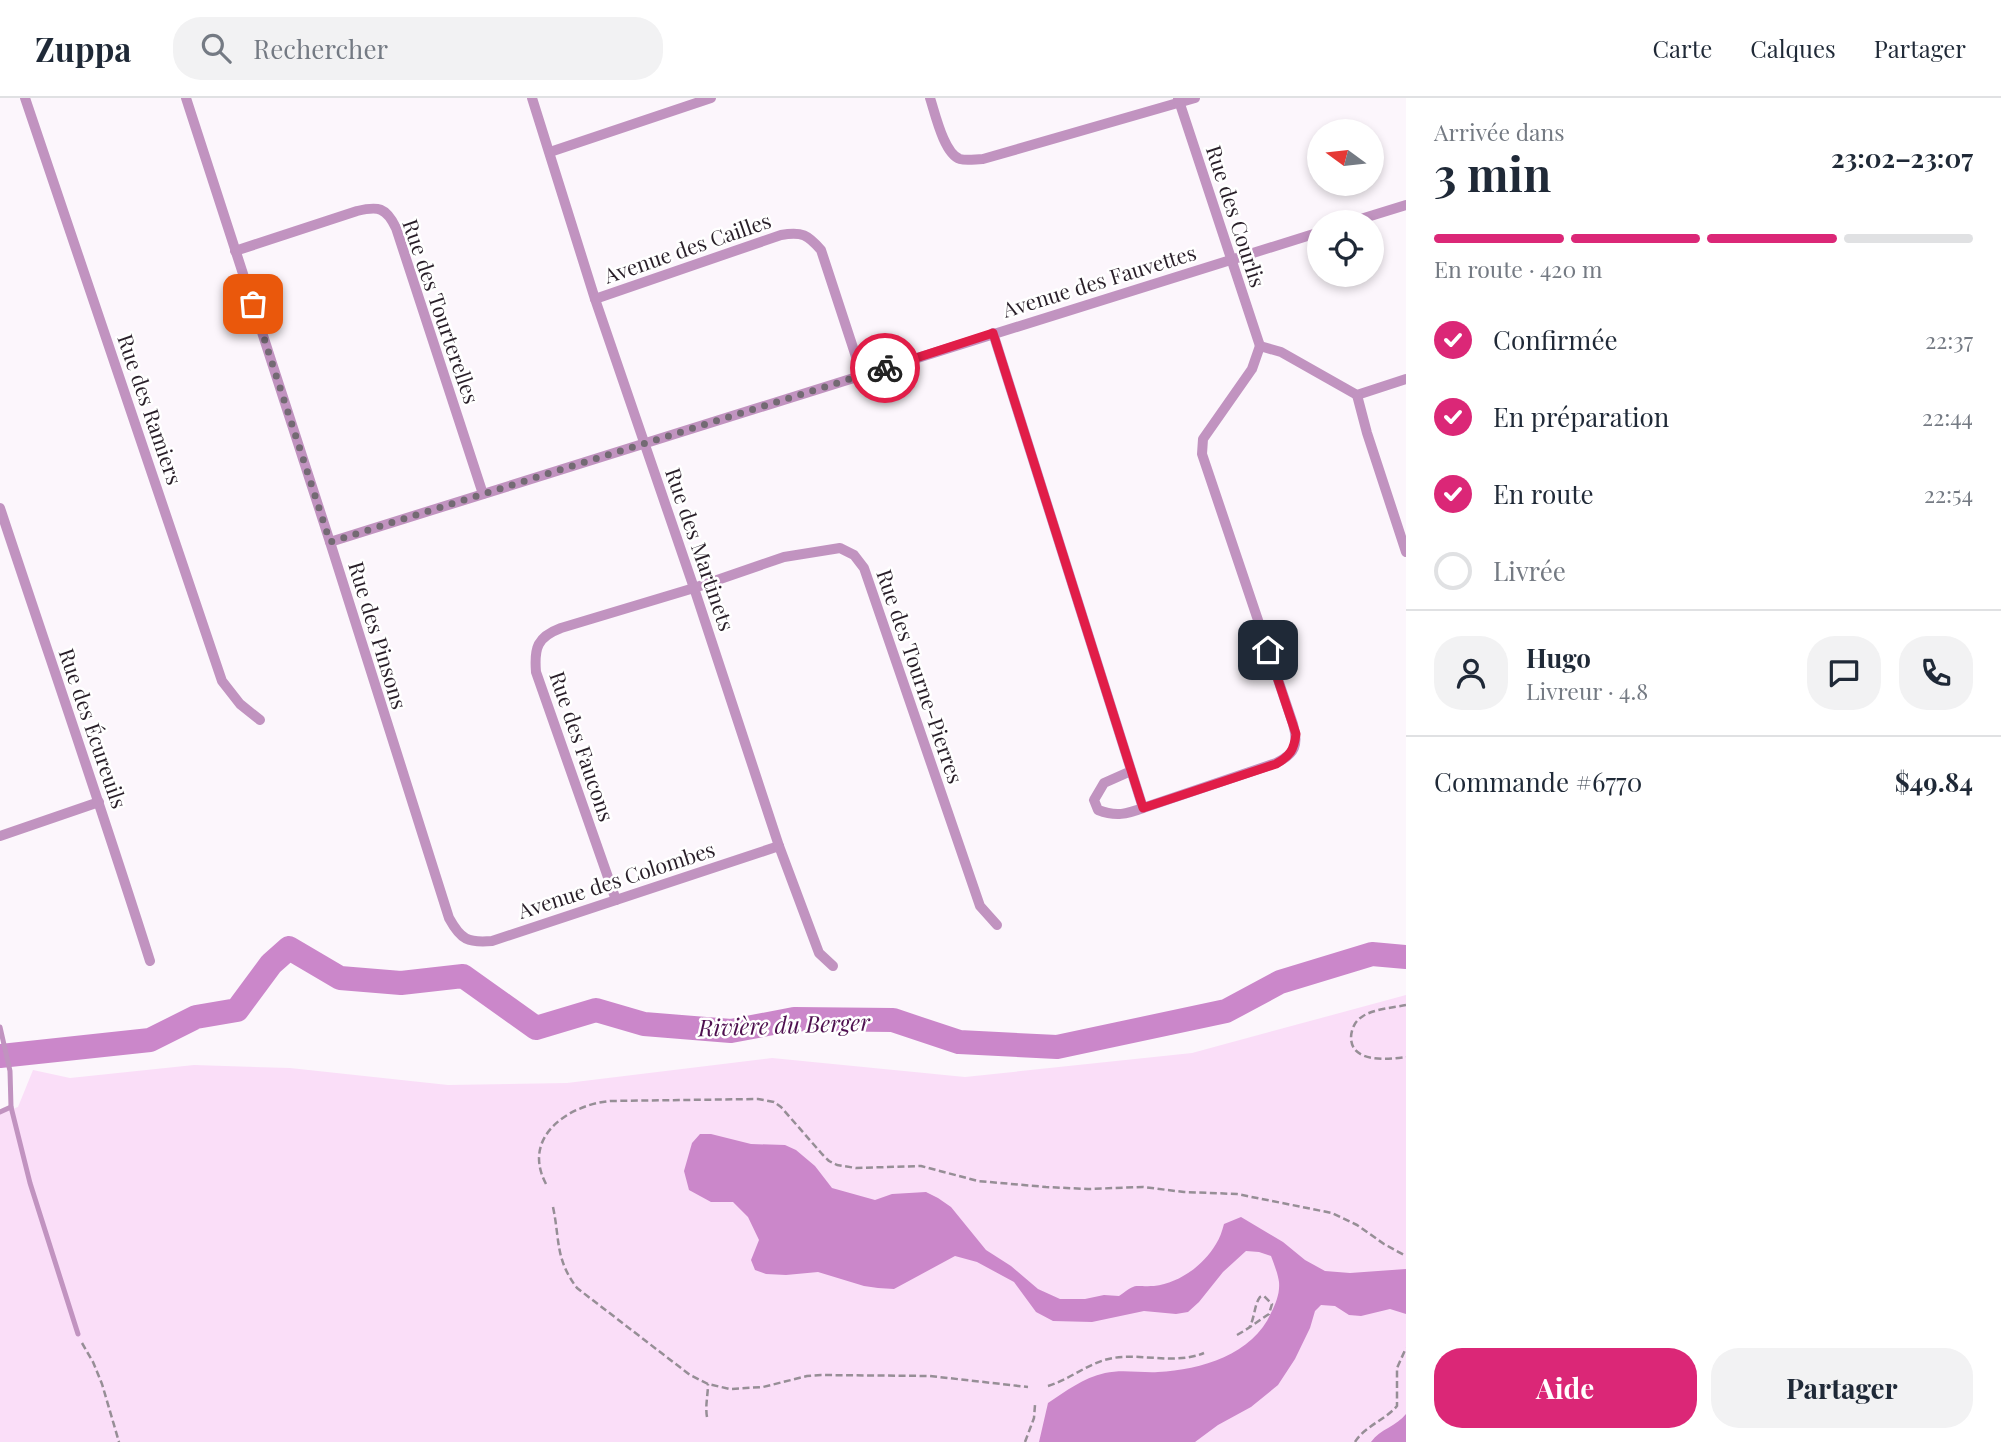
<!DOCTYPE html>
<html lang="fr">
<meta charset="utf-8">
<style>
body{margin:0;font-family:"Playfair Display",serif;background:#f2f2f3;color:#1f2937;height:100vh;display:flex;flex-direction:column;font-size:26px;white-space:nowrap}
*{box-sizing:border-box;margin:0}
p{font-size:23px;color:#747a83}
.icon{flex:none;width:38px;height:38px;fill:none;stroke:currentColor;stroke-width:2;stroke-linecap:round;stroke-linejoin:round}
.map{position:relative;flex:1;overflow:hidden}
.panel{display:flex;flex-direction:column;background:#fff;width:595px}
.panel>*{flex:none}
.needle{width:46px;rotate:285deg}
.controls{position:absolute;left:1307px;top:21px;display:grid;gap:14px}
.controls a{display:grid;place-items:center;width:77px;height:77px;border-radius:50%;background:#fff;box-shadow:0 4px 10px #0003;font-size:35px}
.pin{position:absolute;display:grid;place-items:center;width:60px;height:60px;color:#fff;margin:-30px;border-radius:14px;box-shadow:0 4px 10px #0006}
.courier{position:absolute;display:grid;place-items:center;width:70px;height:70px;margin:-35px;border:5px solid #e11d48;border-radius:50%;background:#fff;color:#222;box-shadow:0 2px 9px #0007}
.headline em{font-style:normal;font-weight:700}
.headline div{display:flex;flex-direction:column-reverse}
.headline{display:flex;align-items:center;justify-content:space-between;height:119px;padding:0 28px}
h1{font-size:46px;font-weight:700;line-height:52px}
.bar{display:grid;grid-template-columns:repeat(4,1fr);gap:10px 7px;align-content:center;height:84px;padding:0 28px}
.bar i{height:9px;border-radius:5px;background:#e0e1e3}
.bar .current{background:#db2777}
.bar p{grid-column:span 4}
.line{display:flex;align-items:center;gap:18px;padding:0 28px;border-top:2px solid #e0e1e3}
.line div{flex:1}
.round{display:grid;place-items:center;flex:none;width:74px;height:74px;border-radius:28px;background:#f2f2f3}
ol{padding:0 28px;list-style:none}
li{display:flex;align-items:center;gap:21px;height:77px}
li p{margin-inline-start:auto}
li .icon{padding:7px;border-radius:50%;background:#db2777;color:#fff;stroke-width:4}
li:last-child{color:#747a83}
li i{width:38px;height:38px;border:4px solid #e0e1e3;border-radius:50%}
.action{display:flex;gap:14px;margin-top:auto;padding:14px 28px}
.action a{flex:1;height:80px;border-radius:28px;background:#db2777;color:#fff;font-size:28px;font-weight:700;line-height:80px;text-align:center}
.action a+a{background:#f2f2f3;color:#1f2937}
header{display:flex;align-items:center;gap:42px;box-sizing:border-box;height:98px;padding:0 35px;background:#fff;border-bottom:2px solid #e0e1e3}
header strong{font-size:33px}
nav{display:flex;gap:38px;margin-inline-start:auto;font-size:24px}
.search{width:490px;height:63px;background:#f2f2f3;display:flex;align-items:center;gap:18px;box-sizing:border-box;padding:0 24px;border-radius:28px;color:#747a83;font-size:26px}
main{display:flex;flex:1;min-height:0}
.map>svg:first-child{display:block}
.green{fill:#fadef8}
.water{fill:#cb87ca}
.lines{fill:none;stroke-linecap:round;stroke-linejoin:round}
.river{stroke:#cb87ca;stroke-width:24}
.path{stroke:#968e96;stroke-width:2.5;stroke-dasharray:7 3.5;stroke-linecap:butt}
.lane{stroke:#c193c0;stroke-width:5}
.street{stroke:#c193c0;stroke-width:10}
.done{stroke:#736a73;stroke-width:7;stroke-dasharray:0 12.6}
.route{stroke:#e11d48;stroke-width:9}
.labels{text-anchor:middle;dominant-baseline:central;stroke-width:5;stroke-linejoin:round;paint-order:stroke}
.street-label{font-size:21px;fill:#291f29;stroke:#fff}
.water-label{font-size:23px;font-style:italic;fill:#4e104f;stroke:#fff}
</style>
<header>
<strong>Zuppa</strong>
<div class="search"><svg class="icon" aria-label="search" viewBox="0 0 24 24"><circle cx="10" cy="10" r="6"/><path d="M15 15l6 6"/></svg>Rechercher</div>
<nav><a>Carte</a><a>Calques</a><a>Partager</a></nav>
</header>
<main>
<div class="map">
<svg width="1406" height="1344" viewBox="0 0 1406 1344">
<rect width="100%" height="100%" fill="#fcf6fc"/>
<path class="green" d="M 1406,897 L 1406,1344 L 0,1344 L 0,1015 L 18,1009 L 33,972 L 70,980 L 194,967 L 290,970 L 448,987 L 567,985 L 772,960 L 965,979 L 1192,955 Z"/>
<g class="water">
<path d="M 700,1036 L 711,1036 L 751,1046 L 785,1047 L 796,1052 L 815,1068 L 832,1090 L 875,1102 L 892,1096 L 926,1094 L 938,1100 L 951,1109 L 986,1152 L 1011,1168 L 1038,1191 L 1060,1201 L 1085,1201 L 1104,1197 L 1119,1198 C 1138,1184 1132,1189 1154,1188 C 1179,1185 1203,1168 1216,1146 C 1220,1140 1222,1133 1224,1126 L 1241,1119 L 1283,1144 L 1305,1162 L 1325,1173 L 1350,1175 L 1406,1171 L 1406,1216 L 1390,1211 L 1361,1218 L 1349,1217 L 1335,1208 L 1321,1207 L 1315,1213 L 1310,1230 L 1295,1261 L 1278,1287 L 1251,1309 L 1218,1327 L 1195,1344 L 1039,1344 L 1048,1305 C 1066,1293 1083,1280 1105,1275 C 1122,1271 1141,1275 1158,1274 C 1201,1272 1253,1256 1271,1215 C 1276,1205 1280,1195 1279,1184 C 1278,1176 1274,1166 1271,1158 L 1259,1154 L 1246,1153 L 1223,1174 L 1199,1204 L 1188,1214 L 1176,1216 L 1144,1213 L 1092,1224 L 1053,1223 L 1036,1214 L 1014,1184 L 977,1164 L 955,1158 L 894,1191 L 878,1190 L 864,1188 L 818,1174 L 786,1177 L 766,1176 L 755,1172 L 751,1162 L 759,1142 L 748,1119 L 733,1104 L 711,1104 L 689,1092 L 684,1073 L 692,1045 Z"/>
<path d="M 1406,1316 L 1406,1344 L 1371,1344 C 1380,1331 1397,1328 1406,1316 Z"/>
</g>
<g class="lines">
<path class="river" d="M 0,958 L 150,942 L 196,919 L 237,912 L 271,866 L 289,850 L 340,880 L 401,885 L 463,878 L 536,930 L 596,912 L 644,926 L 731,933 L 794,921 L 893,922 L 959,944 L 1057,949 L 1226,913 L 1280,884 L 1372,856 L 1406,859"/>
<g class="path">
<path d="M 1406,907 C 1392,910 1370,911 1359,921 C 1354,925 1351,933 1351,940 C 1352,966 1389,961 1406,959"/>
<path d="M 546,1086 C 521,1039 568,1007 610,1003 L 758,1001 L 774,1004 L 781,1009 L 822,1056 L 829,1063 L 837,1067 L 856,1070 L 921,1068 L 978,1083 L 1046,1089 L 1088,1091 L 1143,1089 L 1184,1094 L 1237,1096 L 1332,1115 L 1357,1127 L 1384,1146 L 1406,1158"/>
<path d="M 553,1109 C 560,1142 555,1161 577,1190 L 690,1277 L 708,1286 L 730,1291 L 763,1289 L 807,1278 L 821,1277 L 930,1278 L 1028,1289"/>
<path d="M 1237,1237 C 1248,1231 1258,1223 1269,1216 L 1272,1206 L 1264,1198 L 1260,1199 C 1254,1207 1255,1220 1249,1230"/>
<path d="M 82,1245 L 93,1264 L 102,1286 L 119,1344"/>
<path d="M 1048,1288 C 1071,1281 1089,1264 1113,1260 C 1142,1255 1175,1267 1204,1255"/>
<path d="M 707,1319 C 705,1308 708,1297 708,1286"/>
<path d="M 1025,1344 L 1034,1320 L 1035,1307"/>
<path d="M 1355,1344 C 1365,1328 1385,1322 1397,1308 L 1397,1270 L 1406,1250"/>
</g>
<g class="lane">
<path d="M 0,929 L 10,973 L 11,1009 L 30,1085 L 78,1236"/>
<path d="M 0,1014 L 11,1009"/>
</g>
<g class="street">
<path d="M 25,0 L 222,583 L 240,606 L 260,622"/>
<path d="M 186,0 L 330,444 L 449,820 C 461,842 468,845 492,843 L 779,748"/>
<path d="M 532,0 L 595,201 L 694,490 L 779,748 L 819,855 L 833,868"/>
<path d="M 930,0 C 935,15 944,56 960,61 C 967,63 976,61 983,61 L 1195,0"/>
<path d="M 1178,0 L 1260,248"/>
<path d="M 550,54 L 711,0"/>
<path d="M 1351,124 L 1406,107"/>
<path d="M 235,153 L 357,113 C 378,108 386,109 396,130 L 483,396"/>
<path d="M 595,201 L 781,137 C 802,133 808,137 821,152 L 862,277"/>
<path d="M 993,235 L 1143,710 L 1276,665 C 1295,656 1299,647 1293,626 L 1202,356 L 1203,341 L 1252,271 L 1260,248"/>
<path d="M 1260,248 L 1281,254 L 1357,297 L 1406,281"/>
<path d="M 1357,297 L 1367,335 L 1406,454"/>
<path d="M 0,410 C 50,561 102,711 150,863"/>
<path d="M 330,444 L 1320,134"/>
<path d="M 1131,673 L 1104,685 L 1094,702 L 1098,712 C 1116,719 1127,716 1143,710"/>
<path d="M 0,738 L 99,704"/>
<path d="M 616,802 L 536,574 C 534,550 537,539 561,530 L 694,490 L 784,459 L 840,450 L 854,457 L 864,470 L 980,808 L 997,827"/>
</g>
</g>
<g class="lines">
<path class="done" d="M 253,206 L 330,444 L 885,270"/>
<path class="route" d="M 885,270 L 993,235 L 1143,710 L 1276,666 C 1290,658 1294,652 1296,636 L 1268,552"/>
</g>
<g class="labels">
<g class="street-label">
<text transform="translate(1237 118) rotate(72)">Rue des Courlis</text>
<text transform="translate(687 149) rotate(-19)">Avenue des Cailles</text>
<text transform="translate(1099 182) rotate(-17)">Avenue des Fauvettes</text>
<text transform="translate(442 213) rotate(71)">Rue des Tourterelles</text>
<text transform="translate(151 311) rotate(71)">Rue des Ramiers</text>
<text transform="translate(701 451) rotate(71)">Rue des Martinets</text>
<text transform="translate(379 537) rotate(73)">Rue des Pinsons</text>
<text transform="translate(921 578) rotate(71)">Rue des Tourne-Pierres</text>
<text transform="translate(94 630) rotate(71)">Rue des Écureuils</text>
<text transform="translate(583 648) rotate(71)">Rue des Faucons</text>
<text transform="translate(616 781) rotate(-18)">Avenue des Colombes</text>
</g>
<g class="water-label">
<text transform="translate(784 926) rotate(-2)">Rivière du Berger</text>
</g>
</g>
</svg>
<div class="controls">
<a><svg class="needle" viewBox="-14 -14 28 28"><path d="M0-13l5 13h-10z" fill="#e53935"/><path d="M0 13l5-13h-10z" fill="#747a83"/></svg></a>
<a><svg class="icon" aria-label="locate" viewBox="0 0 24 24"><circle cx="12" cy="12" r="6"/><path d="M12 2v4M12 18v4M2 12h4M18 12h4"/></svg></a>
</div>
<div class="pin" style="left:253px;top:206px;background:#ea580c"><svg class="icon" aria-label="bag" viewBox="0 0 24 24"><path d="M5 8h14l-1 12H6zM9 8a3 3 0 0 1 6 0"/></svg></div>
<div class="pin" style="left:1268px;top:552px;background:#1f2937"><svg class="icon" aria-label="home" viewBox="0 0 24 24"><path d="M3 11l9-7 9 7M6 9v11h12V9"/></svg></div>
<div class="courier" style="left:885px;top:270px"><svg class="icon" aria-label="bike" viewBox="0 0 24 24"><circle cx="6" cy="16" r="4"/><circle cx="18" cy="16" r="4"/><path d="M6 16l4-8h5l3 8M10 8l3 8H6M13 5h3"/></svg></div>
</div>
<section class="panel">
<div class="headline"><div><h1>3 min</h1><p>Arrivée dans</p></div><em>23:02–23:07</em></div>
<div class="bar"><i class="current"></i><i class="current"></i><i class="current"></i><i></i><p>En route · 420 m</p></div>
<ol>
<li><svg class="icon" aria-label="check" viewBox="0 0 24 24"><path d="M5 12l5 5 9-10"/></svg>Confirmée<p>22:37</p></li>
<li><svg class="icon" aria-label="check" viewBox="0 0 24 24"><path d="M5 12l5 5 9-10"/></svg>En préparation<p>22:44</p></li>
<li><svg class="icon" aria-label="check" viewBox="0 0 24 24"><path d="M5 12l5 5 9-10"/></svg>En route<p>22:54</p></li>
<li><i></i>Livrée</li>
</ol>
<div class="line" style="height:126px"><a class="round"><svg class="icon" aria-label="person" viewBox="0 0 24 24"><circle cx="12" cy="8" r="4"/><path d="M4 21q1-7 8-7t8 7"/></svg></a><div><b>Hugo</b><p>Livreur · 4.8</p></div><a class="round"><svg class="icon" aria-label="chat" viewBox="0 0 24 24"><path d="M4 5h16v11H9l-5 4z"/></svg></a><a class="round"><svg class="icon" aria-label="phone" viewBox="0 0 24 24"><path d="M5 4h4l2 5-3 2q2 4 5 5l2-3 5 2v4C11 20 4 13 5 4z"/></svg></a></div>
<div class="line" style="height:91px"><div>Commande #6770</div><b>$49.84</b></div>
<div class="action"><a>Aide</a><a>Partager</a></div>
</section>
</main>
